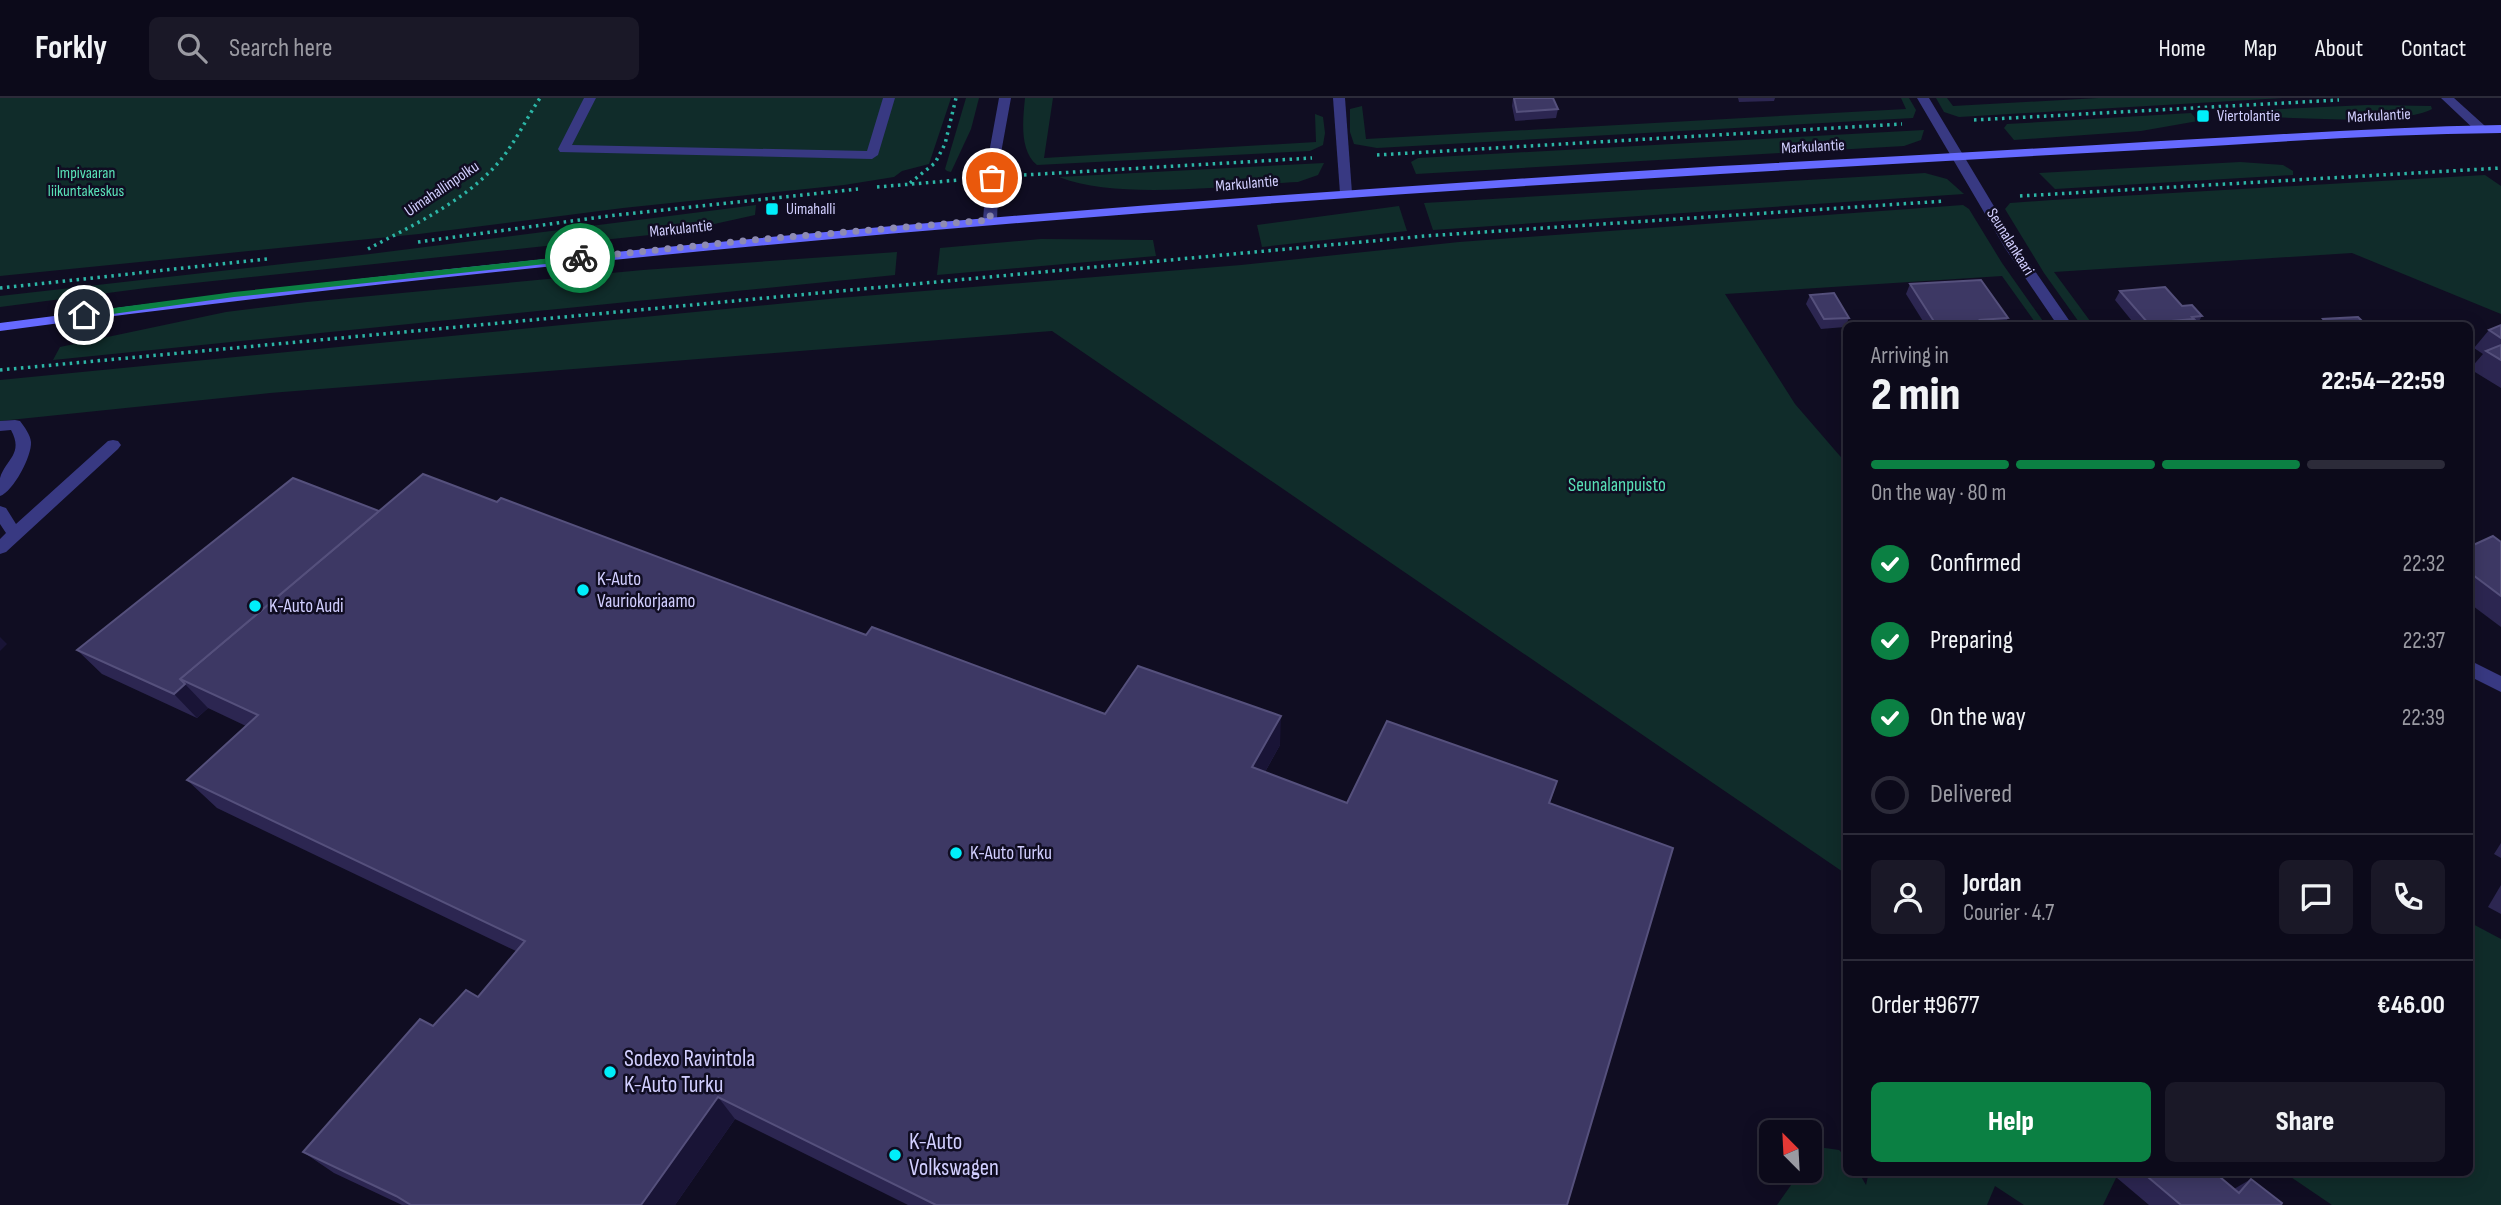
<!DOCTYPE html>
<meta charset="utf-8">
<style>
body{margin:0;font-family:"Sofia Sans Condensed",sans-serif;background:#1a1827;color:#f1f3f6;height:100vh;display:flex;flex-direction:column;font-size:26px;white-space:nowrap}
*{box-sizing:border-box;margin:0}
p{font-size:23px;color:#9a9aa2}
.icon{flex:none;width:38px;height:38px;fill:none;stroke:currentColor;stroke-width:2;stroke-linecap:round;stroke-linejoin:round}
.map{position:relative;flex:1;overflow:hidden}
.panel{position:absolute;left:1843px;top:224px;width:630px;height:854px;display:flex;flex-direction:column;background:#0c0a1a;border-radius:10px;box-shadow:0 4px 18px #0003,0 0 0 2px #2c2b39}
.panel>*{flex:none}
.needle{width:46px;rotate:336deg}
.tools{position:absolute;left:1759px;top:1022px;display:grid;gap:14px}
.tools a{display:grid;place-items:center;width:63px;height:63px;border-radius:10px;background:#0c0a1a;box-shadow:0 4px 18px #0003,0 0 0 2px #2c2b39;font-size:35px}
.pin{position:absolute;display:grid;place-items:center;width:60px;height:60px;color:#fff;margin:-30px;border:4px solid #fff;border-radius:50%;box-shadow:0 2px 7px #0007}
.courier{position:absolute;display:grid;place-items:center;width:70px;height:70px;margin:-35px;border:5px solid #0b8043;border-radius:50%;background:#fff;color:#222;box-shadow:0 2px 9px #0007}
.headline em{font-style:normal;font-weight:800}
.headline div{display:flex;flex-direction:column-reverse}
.headline{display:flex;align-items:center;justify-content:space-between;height:119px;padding:0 28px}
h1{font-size:46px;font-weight:800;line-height:52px}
.bar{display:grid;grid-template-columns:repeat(4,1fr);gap:10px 7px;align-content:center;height:84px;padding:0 28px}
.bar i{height:9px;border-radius:5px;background:#2c2b39}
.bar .on{background:#0b8043}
.bar p{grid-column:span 4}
.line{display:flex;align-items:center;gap:18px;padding:0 28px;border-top:2px solid #2c2b39}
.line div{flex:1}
.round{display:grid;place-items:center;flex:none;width:74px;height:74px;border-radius:10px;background:#1a1827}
ol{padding:0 28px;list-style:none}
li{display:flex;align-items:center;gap:21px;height:77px}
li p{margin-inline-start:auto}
li .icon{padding:7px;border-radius:50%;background:#0b8043;color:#fff;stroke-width:4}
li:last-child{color:#9a9aa2}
li i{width:38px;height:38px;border:4px solid #2c2b39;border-radius:50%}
.button{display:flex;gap:14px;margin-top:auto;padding:14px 28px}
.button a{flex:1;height:80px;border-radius:10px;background:#0b8043;color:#fff;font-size:28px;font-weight:800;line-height:80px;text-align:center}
.button a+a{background:#1a1827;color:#f1f3f6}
header{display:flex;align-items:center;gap:42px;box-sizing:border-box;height:98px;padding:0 35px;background:#0c0a1a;border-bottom:2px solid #2c2b39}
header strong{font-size:33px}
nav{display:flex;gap:38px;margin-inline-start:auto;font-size:24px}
.search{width:490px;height:63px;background:#1a1827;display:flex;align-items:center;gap:18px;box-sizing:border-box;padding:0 24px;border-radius:10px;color:#9a9aa2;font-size:26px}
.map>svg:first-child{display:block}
.green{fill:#102c2a}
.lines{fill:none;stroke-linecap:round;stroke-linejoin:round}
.path{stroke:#2cb5a6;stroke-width:3.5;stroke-dasharray:2.5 4.5;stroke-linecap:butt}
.service{fill:#383982;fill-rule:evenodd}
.minor{fill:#383982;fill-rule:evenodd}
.secondary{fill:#666aff;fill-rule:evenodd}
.wall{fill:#2c2651}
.shaded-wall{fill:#191436}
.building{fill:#3d3864;stroke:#55507c;stroke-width:2}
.route{fill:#0b8043}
.done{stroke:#8e8bb2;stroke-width:7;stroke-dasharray:0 12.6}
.poi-dot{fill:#00eefa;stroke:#100d22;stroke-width:2.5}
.labels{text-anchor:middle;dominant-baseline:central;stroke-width:5;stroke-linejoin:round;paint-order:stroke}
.far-poi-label{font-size:16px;fill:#d2cfff;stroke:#100d22;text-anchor:start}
.far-street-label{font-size:16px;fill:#d2cfff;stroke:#100d22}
.far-park-label{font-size:16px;fill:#59e1b7;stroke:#100d22}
.park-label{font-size:19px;fill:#59e1b7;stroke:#100d22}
.poi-label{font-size:19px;fill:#d2cfff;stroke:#100d22;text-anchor:start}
.near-poi-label{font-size:23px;fill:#d2cfff;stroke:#100d22;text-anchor:start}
</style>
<header>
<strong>Forkly</strong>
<div class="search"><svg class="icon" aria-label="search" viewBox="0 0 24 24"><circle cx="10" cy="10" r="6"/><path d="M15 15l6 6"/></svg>Search here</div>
<nav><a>Home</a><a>Map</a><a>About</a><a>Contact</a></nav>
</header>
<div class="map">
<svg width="2501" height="1107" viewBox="0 0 2501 1107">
<rect width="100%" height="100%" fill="#100d22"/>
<g class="green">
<path d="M 0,0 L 951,0 L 929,66 L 902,73 L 894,79 L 844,87 L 623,110 L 419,136 L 0,178 Z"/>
<path d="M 966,0 L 979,0 L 971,31 L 951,74 L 947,73 L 945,71 Z"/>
<path d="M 1025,0 L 1053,0 L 1044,60 L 1316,44 L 1315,16 L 1323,19 L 1325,35 L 1323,47 L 1310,53 L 1037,67 C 1019,52 1023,21 1025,0 Z"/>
<path d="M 1901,0 L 1909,0 L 1916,12 L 1913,20 L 1377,50 L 1354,46 L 1350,34 L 1350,11 L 1362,8 L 1366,41 L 1906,11 Z"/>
<path d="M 1936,0 L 1947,0 L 1953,8 L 2098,0 L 2283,0 L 1959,19 L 1944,14 Z"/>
<path d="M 2367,7 L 2431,8 L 2432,11 C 2404,27 2304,20 2267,19 L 2260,12 Z"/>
<path d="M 2191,15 L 2198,23 L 2141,33 L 2014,42 L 2004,30 L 2007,26 Z"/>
<path d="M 1924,32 L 1921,42 L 1904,48 L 1416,76 L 1411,64 L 1418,60 Z"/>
<path d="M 2240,64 L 2283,67 L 2293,73 L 2293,77 L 2055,91 L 2039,75 Z"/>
<path d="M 1324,65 L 1318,77 L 1298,84 C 1231,87 1120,103 1059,79 Z"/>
<path d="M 1925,75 L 1947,81 L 1964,96 L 1433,132 L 1424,105 Z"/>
<path d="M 2485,77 L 2501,88 L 2501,216 L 2352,155 L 2054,174 L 2093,227 L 2081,227 L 2044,175 L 2005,111 L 2010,105 L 2052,102 Z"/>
<path d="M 756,107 L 755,117 L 678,134 L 146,190 L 0,209 L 0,198 L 370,156 Z"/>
<path d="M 1963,107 L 1969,111 L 2002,165 L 2045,226 L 2037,227 L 2002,178 L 1725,196 L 1795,306 L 1846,365 L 1846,776 L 1052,233 L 270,295 L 0,323 L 0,282 L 839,200 L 1241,167 L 1459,144 Z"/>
<path d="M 1399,108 L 1407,133 L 1262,149 L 1257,127 Z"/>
<path d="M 1041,141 L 1153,142 L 1156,158 L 937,177 L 940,150 Z"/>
<path d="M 897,154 L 895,177 L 53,262 L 60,249 L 226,214 L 307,204 L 643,172 Z"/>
<path d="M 2469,824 L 2501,841 L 2501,1107 L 2332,1107 L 2285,1075 L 2469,1074 Z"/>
<path d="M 1818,1049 L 1839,1052 L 1846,1059 L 1846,1074 L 1859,1075 L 1866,1087 L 1869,1074 L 2110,1074 L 2116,1080 L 2103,1107 L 2024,1107 L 1995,1088 L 1987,1107 L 1777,1107 L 1801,1073 L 1810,1073 L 1810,1060 Z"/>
</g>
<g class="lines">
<g class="path">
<path d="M 1974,22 L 2339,2"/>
<path d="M 1377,57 L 1902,26"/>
<path d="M 1024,77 L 1312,60"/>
<path d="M 910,85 L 935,65 L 945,46 L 956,0"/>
<path d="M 877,89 L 959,82"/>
<path d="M 2020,98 L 2501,70"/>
<path d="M 418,144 L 616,117 L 858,91"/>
<path d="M 368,151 C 413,127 464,104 499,64 C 515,45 526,21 540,0"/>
<path d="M 0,190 L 267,161"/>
<path d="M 0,272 L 1425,138 L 1945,103"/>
</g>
<g class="service">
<path d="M 584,0 L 596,0 L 572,47 L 867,53 L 883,0 L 895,0 L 878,57 L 872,61 L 560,54 L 558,51 Z"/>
<path d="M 15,322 L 20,323 C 25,330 30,336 31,344 C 32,358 13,394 0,398 C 0,393 0,385 0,380 C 6,361 24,356 11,332 L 0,333 L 0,323 Z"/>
<path d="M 113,342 L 118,343 L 121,347 L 118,351 L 6,454 L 0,456 L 0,441 L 6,435 L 0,426 L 0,408 L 6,410 L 16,426 L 108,343 Z"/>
</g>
<g class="minor">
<path d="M 999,0 L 1011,0 L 999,66 L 997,123 L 990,127 L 983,123 L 987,66 Z"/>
<path d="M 1333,0 L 1345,0 L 1352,95 L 1346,99 L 1340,95 Z"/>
<path d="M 1917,0 L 1929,0 L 2019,150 L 2073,228 L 2058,228 L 2005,150 Z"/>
<path d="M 2441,0 L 2454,0 L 2485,28 L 2485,34 L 2477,34 Z"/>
<path d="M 2469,562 L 2501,578 L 2501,594 L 2469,578 Z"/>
</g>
<path class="secondary" d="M 2501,27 L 2501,35 C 2387,36 2274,44 2161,51 C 2014,59 1867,67 1720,76 C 1145,110 571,157 0,233 L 0,225 C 571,149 1145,103 1720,68 C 1867,60 2014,52 2161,43 C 2274,37 2387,29 2501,27 Z"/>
</g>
<g class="wall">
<path d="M 1513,0 L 1558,11 L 1556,20 L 1515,23 L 1512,8 Z"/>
<path d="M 1738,0 L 1775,0 L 1774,3 L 1739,4 Z"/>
<path d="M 1910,186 L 2008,220 L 2004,228 L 1926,228 L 1906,196 Z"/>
<path d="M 2120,193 L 2182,208 L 2202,218 L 2196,228 L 2136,228 L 2115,202 Z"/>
<path d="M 1810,197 L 1849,220 L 1845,229 L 1821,231 L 1806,206 Z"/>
<path d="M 2323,221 L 2367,228 L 2318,228 Z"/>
<path d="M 2501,227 L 2501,290 L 2470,271 L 2483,256 L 2474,250 L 2489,232 Z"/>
<path d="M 497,404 L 866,537 L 1105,616 L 1280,647 L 1265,674 L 1347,705 L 1557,683 L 1550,705 L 1567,1107 L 908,1107 L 735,1021 L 675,1107 L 402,1107 L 334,1075 L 303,1054 L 433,928 L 478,899 L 516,853 L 217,710 L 187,682 L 246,628 L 208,610 L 197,620 L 102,576 L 77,552 L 379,413 Z"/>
<path d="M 2501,444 L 2501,529 L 2469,505 L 2469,449 Z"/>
<path d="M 2501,745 L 2501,760 L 2494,756 Z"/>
<path d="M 2501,787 L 2501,816 L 2488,809 Z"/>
<path d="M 2110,1074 L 2214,1074 L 2234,1091 L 2251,1081 L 2281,1107 L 2149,1107 Z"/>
</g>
<g class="shaded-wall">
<path d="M 0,539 L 7,546 L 0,553 Z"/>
<path d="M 185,586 L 208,610 L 197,620 L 174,596 Z"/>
<path d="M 1281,618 L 1280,647 L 1252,697 L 1252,669 Z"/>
<path d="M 718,999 L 735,1021 L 675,1107 L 641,1107 Z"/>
</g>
<g class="building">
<path d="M 1514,0 L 1553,0 L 1558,11 L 1517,14 Z"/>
<path d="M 1981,182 L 2008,220 L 1980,222 L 1984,228 L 1957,228 L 1954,223 L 1935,225 L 1910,186 Z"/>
<path d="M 2165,189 L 2182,208 L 2192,207 L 2202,218 L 2192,219 L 2194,221 L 2148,225 L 2120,193 Z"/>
<path d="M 1834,195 L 1849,220 L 1824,221 L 1810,197 Z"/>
<path d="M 2358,219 L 2367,228 L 2329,228 L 2323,221 Z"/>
<path d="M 2501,227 L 2501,240 L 2489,232 Z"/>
<path d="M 2501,247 L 2501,262 L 2486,253 Z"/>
<path d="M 423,376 L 497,404 L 501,400 L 866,537 L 872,529 L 1105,616 L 1138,568 L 1281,618 L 1252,669 L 1347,705 L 1387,623 L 1557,683 L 1549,705 L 1673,750 L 1567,1107 L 936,1107 L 718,999 L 641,1107 L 411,1107 L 396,1098 L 303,1054 L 420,921 L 433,928 L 466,892 L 478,899 L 525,843 L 187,682 L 258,617 L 180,581 Z"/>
<path d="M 293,380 L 379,413 L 180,581 L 185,586 L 174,596 L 77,552 Z"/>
<path d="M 2493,438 L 2501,444 L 2501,498 L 2469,474 L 2469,449 Z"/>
<path d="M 2142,1074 L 2214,1074 L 2239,1095 L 2251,1081 L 2282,1105 L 2281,1107 L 2181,1107 Z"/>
</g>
<path class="route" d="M 580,157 L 583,158 L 583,162 L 234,199 L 84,220 L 79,217 L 84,214 L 234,194 Z"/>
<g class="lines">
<path class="done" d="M 580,160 L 752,142 L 990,122 L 992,80"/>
</g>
<g class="poi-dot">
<rect x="2196" y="11" width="14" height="14" rx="3.5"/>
<rect x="765" y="104" width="14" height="14" rx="3.5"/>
<circle cx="583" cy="492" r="7"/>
<circle cx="255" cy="508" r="7"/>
<circle cx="956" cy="755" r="7"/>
<circle cx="610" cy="974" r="7"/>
<circle cx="895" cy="1057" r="7"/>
</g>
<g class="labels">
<g class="far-poi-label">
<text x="2217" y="18">Viertolantie</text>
<text x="786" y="111">Uimahalli</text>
</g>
<g class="far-street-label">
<text transform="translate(2379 18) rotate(-3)">Markulantie</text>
<text transform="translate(1813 49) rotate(-3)">Markulantie</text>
<text transform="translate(1247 86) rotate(-5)">Markulantie</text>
<text transform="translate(442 91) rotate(-34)">Uimahallinpolku</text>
<text transform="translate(681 131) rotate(-6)">Markulantie</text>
<text transform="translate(2010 144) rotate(58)">Seunalankaari</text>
</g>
<g class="far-park-label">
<text x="86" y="75">Impivaaran<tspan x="86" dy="18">liikuntakeskus</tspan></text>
</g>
<g class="park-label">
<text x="1617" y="387">Seunalanpuisto</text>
</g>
<g class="poi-label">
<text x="597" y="481">K-Auto<tspan x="597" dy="22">Vauriokorjaamo</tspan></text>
<text x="269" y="508">K-Auto Audi</text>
<text x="970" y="755">K-Auto Turku</text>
</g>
<g class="near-poi-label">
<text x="624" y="961">Sodexo Ravintola<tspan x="624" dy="26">K-Auto Turku</tspan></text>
<text x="909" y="1044">K-Auto<tspan x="909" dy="26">Volkswagen</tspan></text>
</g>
</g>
</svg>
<div class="tools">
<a><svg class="needle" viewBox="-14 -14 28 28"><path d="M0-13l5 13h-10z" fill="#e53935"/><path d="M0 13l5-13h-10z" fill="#9a9aa2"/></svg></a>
</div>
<div class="pin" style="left:992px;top:80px;background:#ea580c"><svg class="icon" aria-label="bag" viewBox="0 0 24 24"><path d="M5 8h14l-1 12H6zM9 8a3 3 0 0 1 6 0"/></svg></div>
<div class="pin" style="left:84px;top:217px;background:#1f2937"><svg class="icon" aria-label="home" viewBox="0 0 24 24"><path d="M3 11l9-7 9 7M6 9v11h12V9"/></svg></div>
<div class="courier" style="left:580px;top:160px"><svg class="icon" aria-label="bike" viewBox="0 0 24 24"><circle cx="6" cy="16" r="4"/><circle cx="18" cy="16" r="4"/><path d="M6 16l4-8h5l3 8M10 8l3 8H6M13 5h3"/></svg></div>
<section class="panel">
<div class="headline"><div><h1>2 min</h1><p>Arriving in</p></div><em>22:54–22:59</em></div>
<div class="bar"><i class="on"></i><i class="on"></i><i class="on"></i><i></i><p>On the way · 80 m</p></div>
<ol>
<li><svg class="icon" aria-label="check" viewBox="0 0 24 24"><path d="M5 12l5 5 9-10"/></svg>Confirmed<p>22:32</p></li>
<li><svg class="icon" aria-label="check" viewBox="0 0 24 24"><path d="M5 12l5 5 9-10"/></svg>Preparing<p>22:37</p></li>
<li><svg class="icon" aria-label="check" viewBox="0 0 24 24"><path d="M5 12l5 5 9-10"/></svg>On the way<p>22:39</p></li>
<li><i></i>Delivered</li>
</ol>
<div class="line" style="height:126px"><a class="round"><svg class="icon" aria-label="person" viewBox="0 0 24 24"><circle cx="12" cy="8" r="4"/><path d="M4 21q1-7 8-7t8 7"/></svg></a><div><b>Jordan</b><p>Courier · 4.7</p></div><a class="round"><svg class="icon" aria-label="chat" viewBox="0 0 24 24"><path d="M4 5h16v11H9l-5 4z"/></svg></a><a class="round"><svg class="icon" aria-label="phone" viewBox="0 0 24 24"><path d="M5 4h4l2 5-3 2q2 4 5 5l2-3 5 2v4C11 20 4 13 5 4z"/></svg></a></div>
<div class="line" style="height:91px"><div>Order #9677</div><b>€46.00</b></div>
<div class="button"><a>Help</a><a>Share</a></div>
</section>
</div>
